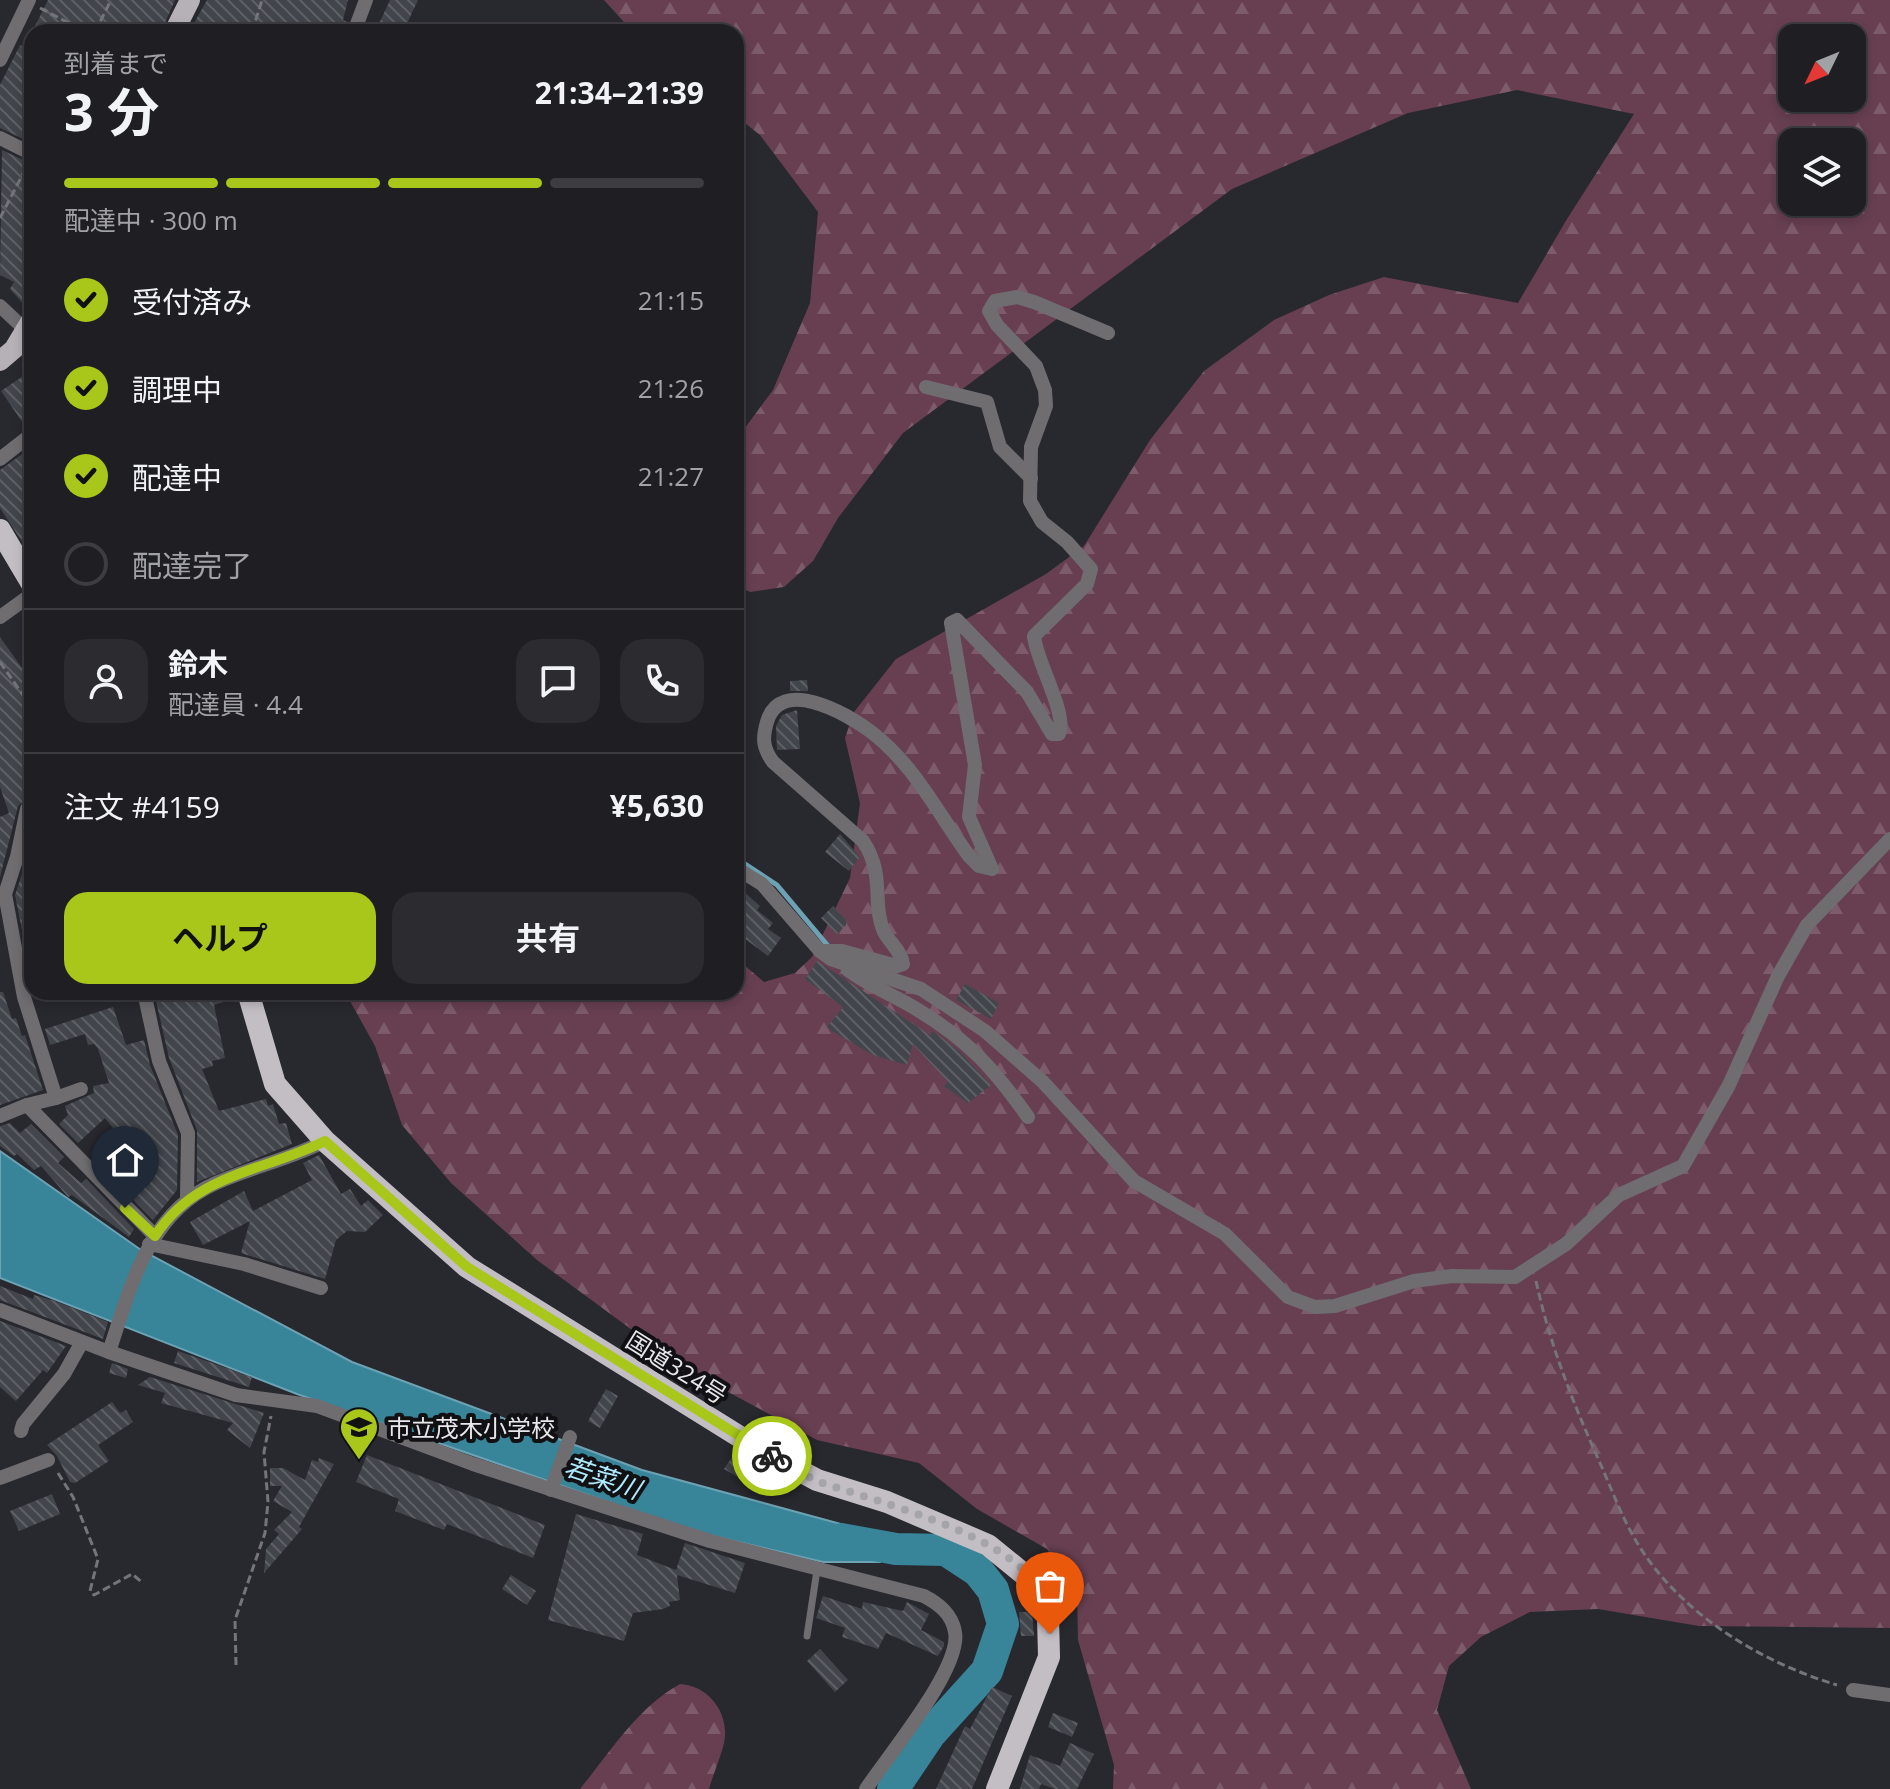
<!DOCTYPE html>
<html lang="ja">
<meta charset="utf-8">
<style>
body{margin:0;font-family:"Open Sans","Noto Sans JP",sans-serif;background:#2b2b30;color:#f1f3f6;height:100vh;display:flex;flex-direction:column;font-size:30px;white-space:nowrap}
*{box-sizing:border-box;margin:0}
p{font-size:26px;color:#a1a2a6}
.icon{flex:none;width:44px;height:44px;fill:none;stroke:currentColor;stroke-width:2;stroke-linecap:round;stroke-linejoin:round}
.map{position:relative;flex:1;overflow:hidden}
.sheet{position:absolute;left:24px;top:24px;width:720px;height:976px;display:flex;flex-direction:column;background:#1e1e23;border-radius:24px;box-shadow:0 4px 12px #0003,0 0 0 2px #3c3c41}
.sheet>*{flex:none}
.needle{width:52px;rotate:227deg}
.tools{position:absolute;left:1778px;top:24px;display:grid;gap:16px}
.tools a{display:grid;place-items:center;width:88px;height:88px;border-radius:16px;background:#1e1e23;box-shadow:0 4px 12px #0003,0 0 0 2px #3c3c41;font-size:40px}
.pin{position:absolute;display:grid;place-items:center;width:68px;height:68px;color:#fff;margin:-82px -34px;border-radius:50% 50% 50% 0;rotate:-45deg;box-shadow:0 0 8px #0007}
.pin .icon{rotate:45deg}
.courier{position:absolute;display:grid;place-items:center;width:80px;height:80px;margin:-40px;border:6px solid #a9c71b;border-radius:50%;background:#fff;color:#222;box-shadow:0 2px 10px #0007}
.overview em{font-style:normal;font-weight:700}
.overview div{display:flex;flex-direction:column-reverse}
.overview{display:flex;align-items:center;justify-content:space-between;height:136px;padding:0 40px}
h1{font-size:52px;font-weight:700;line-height:60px}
.bar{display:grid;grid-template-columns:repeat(4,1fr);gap:12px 8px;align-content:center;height:96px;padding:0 40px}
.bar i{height:10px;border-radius:6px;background:#3c3c41}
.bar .selected{background:#a9c71b}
.bar p{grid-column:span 4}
.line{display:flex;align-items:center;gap:20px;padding:0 40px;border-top:2px solid #3c3c41}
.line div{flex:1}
.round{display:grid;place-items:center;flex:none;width:84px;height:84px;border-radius:24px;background:#2b2b30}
ol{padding:0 40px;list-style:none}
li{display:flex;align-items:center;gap:24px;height:88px}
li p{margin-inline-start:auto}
li .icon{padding:8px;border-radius:50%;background:#a9c71b;color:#111;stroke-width:4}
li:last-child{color:#a1a2a6}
li i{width:44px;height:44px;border:4px solid #3c3c41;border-radius:50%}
.button{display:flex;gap:16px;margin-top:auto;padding:16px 40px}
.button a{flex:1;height:92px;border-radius:24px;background:#a9c71b;color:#111;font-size:32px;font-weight:700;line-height:92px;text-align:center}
.button a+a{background:#2b2b30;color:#f1f3f6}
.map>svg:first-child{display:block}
.forest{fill:url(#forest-firs);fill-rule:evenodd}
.water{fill:#38859a;stroke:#6ca2b3;stroke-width:2}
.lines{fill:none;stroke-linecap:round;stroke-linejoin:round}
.stream{stroke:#6ca2b3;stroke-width:5}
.river{stroke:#38859a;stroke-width:32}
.building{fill:url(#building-back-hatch)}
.path{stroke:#74747a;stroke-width:3;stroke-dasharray:8 4;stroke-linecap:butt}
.service{stroke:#6f6d70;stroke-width:7}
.minor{stroke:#6f6d70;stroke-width:14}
.primary{stroke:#b5b1b6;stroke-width:20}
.trunk{stroke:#c3bec4;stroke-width:22}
.done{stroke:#a4a4aa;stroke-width:8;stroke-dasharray:0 14.4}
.route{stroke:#a9c71b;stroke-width:10}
.labels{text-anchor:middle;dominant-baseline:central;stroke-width:8;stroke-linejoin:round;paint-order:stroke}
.street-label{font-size:24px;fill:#e7e7ec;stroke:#111114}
.poi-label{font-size:24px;fill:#e7e7ec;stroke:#111114;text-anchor:start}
.water-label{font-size:26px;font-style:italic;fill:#aeebff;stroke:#111114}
</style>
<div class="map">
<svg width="1890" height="1789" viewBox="0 0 1890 1789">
<defs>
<pattern id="forest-firs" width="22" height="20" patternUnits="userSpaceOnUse" patternTransform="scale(2)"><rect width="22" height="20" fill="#673f51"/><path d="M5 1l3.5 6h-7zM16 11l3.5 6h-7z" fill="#7d5b6a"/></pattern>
<pattern id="building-back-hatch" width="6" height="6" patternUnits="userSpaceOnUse" patternTransform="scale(2)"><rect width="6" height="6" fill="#42464c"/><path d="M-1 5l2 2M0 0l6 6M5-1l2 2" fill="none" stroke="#5d6166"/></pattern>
</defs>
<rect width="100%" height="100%" fill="#28282f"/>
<g class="forest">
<path d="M 604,0 L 1890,0 L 1890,1628 L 1699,1626 L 1598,1609 L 1530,1612 L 1481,1637 L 1449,1666 L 1437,1710 L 1471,1789 L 1113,1789 L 1114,1765 L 1078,1640 L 1077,1590 L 1047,1549 L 977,1509 L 919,1463 L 817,1440 L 730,1393 L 639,1335 L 537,1260 L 451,1183 L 402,1125 L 375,1046 L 345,992 L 736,992 L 736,958 L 764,982 L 795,973 L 812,957 L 850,878 L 860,803 L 845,738 L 854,712 L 896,659 L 1046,574 L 1084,546 L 1150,440 L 1204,371 L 1274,320 L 1329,295 L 1384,277 L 1518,303 L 1567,219 L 1634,114 L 1517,90 L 1408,113 L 1232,189 L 903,433 L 838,518 L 813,561 L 784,587 L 750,592 L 736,585 L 736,440 L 773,390 L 810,303 L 818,212 L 760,135 L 736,116 L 736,32 L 633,32 ZM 1792,38 L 1852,38 L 1852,98 L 1792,98 ZM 1792,142 L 1852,142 L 1852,202 L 1792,202 Z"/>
<path d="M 680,1684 C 711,1686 732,1717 723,1747 C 719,1761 713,1775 709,1789 L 580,1789 C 610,1752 638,1707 680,1684 Z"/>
</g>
<path class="water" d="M 0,1151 L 141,1250 L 352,1362 L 642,1470 L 885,1536 L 880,1562 L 823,1562 L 692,1531 L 297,1394 L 0,1278 Z"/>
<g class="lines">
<path class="stream" d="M 736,858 L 777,885 L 829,947"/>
<path class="river" d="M 841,1539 L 896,1549 L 946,1550 L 978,1571 L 993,1590 L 1003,1624 L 987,1671 L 930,1734 L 893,1789"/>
</g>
<g class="building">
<path d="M 48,0 L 175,0 L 161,32 L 32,32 Z"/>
<path d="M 207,0 L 348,0 L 343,20 L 347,22 L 344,32 L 189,32 Z"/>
<path d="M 390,0 L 418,0 L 403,32 L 375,32 Z"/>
<path d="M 20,45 L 32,51 L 32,143 L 0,128 L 0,85 Z"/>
<path d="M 2,150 L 32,164 L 32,293 L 25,306 L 10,289 L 14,282 L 0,275 Z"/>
<path d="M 32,370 L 32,424 L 25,426 L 1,391 Z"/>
<path d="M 32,447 L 32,557 L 0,508 L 0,470 Z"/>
<path d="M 0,637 L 32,682 L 32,700 L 26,704 L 32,712 L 32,794 L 18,806 L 0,877 L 0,817 L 9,813 L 0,787 Z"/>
<path d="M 807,680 L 808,691 L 790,691 L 790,681 Z"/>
<path d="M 797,710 L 800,749 L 777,750 L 776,726 L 782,715 Z"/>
<path d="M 840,834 L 860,857 L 849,871 L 825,852 Z"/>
<path d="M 24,868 L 32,905 L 32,937 L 29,938 L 32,956 L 27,956 L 15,895 Z"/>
<path d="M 743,891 L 760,906 L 757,910 L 773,923 L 768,929 L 781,938 L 768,956 L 736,932 L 736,900 Z"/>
<path d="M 833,906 L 846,920 L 846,925 L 837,934 L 821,918 Z"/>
<path d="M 817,961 L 930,1035 L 933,1031 L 960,1052 L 991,1085 L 968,1103 L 944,1086 L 948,1082 L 913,1044 L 907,1065 L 873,1055 L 834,1032 L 827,1027 L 843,1007 L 805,979 Z"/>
<path d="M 965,984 L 999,1003 L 991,1019 L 956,1000 Z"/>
<path d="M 0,992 L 3,992 L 12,1019 L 16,1018 L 22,1036 L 25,1035 L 43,1090 L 0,1105 Z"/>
<path d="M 154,992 L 234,992 L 235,998 L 214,1005 L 225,1058 L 212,1061 L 213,1066 L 202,1069 L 219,1111 L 266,1099 L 268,1106 L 273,1104 L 279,1124 L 286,1123 L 292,1144 L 197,1182 L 197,1130 L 169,1058 Z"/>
<path d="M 113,1007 L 126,1045 L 144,1040 L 150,1065 L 178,1135 L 177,1190 L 153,1220 L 100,1166 L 125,1143 L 105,1118 L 78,1143 L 59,1124 L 68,1115 L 65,1106 L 94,1093 L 93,1086 L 109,1083 L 98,1049 L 94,1044 L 88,1045 L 85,1034 L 50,1045 L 45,1029 Z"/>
<path d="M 10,1123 L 20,1133 L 31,1124 L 64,1157 L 58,1163 L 81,1183 L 86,1179 L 134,1229 L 129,1237 L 72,1195 L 68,1197 L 41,1166 L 34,1170 L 17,1154 L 14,1156 L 0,1146 L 0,1126 Z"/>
<path d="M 319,1155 L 341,1194 L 350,1189 L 361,1206 L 368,1200 L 383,1215 L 365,1232 L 347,1231 L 336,1240 L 325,1279 L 241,1253 L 250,1221 L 203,1245 L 190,1222 L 244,1191 L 253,1211 L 312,1180 L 303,1163 Z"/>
<path d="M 0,1286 L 33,1299 L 34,1295 L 55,1301 L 108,1322 L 103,1339 L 0,1300 Z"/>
<path d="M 0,1321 L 66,1346 L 47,1373 L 43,1370 L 16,1401 L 0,1387 Z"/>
<path d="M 178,1351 L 252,1377 L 249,1387 L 174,1363 Z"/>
<path d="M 112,1363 L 128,1369 L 126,1378 L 109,1373 Z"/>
<path d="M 150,1377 L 264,1413 L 250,1448 L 227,1430 L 233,1423 L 161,1403 L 165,1393 L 138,1385 Z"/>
<path d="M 606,1389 L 618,1396 L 600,1428 L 588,1421 Z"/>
<path d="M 112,1402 L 120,1413 L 126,1410 L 133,1422 L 98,1445 L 109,1461 L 75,1483 L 70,1482 L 57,1456 L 47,1445 Z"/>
<path d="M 734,1454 L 752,1466 L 743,1480 L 724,1469 Z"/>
<path d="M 367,1455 L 545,1525 L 533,1558 L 447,1524 L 444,1530 L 395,1511 L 399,1499 L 356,1482 Z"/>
<path d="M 319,1458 L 334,1464 L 299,1527 L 302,1529 L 264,1573 L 266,1549 L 279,1534 L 274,1530 L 292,1512 L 273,1501 L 282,1486 L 270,1486 L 270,1468 L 283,1468 L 305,1480 L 312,1460 L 318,1462 Z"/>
<path d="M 52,1494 L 60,1514 L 19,1531 L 10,1511 Z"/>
<path d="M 576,1514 L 643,1534 L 637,1555 L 676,1570 L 685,1543 L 745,1563 L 735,1593 L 677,1575 L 680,1600 L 669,1602 L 670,1606 L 663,1609 L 633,1613 L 624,1641 L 548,1620 Z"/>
<path d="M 511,1575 L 536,1591 L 527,1605 L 502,1589 Z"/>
<path d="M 823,1596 L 862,1609 L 863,1602 L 903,1611 L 907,1602 L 929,1614 L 921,1630 L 944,1642 L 944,1646 L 938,1656 L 886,1633 L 878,1649 L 842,1637 L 845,1628 L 816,1618 Z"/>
<path d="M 1019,1612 L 1032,1612 L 1034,1636 L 1021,1636 Z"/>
<path d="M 820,1649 L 848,1680 L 835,1692 L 807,1661 Z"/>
<path d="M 992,1687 L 1012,1696 L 972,1789 L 936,1789 L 965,1726 L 970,1729 Z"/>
<path d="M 1053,1713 L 1078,1723 L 1072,1737 L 1048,1727 Z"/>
<path d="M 1070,1743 L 1094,1754 L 1077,1789 L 1055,1789 L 1041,1784 L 1039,1789 L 1020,1789 L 1030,1755 L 1060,1766 Z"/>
</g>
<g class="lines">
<g class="path">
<path d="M 40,8 L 86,32"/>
<path d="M 95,32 L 111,0"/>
<path d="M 252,32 L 262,0"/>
<path d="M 0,218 L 26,168"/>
<path d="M 0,662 L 32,708"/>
<path d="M 1536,1281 C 1549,1341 1571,1398 1596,1454 C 1608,1480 1618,1508 1631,1532 C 1672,1609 1757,1661 1837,1685"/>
<path d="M 58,1473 L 73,1497 L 98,1559 L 90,1591 L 94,1595 L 132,1574 L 143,1583"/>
<path d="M 236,1665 L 235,1620 L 265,1533 L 268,1502 L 264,1452 L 271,1416"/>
</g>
<path class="service" d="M 807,1636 L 817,1570"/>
<g class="minor">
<path d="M 354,32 L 366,0"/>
<path d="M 0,60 L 29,0"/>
<path d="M 0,138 L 32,154"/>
<path d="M 0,306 L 32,336"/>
<path d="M 926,387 L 987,402 L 1000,447 L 1031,478"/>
<path d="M 0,459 L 32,434"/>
<path d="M 0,617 L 32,594"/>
<path d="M 736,868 L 762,884 L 820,951 L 831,959 L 921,989 L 985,1031 L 1043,1082 L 1134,1181 L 1225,1234 L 1288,1297 L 1315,1307 L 1335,1306 L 1414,1281 L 1452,1276 L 1515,1277 L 1566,1244 L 1619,1195 L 1683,1166 L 1729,1085 L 1778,976 L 1807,925 L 1890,839"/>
<path d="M 820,951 L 842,951 L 897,966 L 903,964 C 901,951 890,943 884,932 C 871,902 886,876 863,841 L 773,762 C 763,748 762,739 767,722 C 780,676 846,713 870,731 C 914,764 937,812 969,856 L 979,866 L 992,869 L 969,817 L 975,765 L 951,623 L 957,620 L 1027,692 L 1052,734 L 1059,734 C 1068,714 1036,661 1034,636 L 1087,584 L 1091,569 L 1067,542 L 1042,522 L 1030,501 L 1031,447 L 1046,406 L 1045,390 L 1036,366 L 997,325 L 989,311 L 995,301 L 1017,297 L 1034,302 L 1108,333"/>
<path d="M 848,970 C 869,986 896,996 918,1010 C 969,1041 994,1069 1028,1117"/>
<path d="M 144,992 L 159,1061 L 188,1133 L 187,1198"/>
<path d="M 56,1098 L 81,1089"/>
<path d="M 27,1105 L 56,1098 L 24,997 L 5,894 L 17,857 L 27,809 L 32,804"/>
<path d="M 0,1116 L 27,1105 L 155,1236"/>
<path d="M 149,1244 L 244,1264 L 321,1288"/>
<path d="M 0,1310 L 109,1352 L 236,1395 L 317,1406 L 473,1464 L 710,1541 L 924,1596 C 939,1604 952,1614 955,1632 C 962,1668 887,1757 866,1789"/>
<path d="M 109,1352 C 131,1286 148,1213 216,1183 C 252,1167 290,1159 325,1141"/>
<path d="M 21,1431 L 23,1424 L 64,1374 L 82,1342"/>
<path d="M 0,1478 L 48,1460"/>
<path d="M 551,1490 L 570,1437"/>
<path d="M 1853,1690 L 1890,1695"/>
</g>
<g class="primary">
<path d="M 174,32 L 190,0"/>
<path d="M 0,361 L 14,349 L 32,319"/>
</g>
<g class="trunk">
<path d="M 0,530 L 32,584"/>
<path d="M 248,992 L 275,1084 L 325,1141 L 467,1267 L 761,1450 L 817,1480 L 887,1502 L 988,1545 L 1031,1580 L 1041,1591 L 1048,1617 L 1049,1657 L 997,1789"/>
</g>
</g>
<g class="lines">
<path class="done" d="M 772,1456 C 787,1465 803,1475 820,1482 C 880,1503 1010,1534 1041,1592 C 1048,1605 1049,1620 1050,1634"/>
<path class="route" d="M 125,1208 L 155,1236 C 196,1173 263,1172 325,1141 L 467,1267 L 772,1456"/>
</g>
<defs>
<symbol id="school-pin" viewBox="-11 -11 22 30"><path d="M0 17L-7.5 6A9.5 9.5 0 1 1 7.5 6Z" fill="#a9c71b" stroke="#111114"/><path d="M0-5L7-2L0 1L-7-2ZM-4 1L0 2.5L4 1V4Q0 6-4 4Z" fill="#111"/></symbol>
</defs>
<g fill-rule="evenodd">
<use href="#school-pin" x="337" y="1405" width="44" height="60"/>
</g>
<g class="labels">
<g class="street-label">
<text transform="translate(677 1367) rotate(32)">国道324号</text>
</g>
<g class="poi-label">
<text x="387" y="1427">市立茂木小学校</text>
</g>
<g class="water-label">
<text transform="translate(603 1477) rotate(19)">若菜川</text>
</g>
</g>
</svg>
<div class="tools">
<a><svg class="needle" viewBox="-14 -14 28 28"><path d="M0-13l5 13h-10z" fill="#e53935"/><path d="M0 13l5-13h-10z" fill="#a1a2a6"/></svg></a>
<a><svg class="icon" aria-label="layers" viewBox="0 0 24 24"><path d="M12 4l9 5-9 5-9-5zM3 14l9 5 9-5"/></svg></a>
</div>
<div class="pin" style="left:1050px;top:1634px;background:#ea580c"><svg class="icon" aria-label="bag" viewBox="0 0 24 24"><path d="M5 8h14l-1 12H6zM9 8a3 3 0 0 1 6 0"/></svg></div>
<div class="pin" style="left:125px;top:1208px;background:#1f2937"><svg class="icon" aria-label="home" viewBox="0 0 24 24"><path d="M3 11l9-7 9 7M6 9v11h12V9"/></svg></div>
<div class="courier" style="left:772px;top:1456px"><svg class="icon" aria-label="bike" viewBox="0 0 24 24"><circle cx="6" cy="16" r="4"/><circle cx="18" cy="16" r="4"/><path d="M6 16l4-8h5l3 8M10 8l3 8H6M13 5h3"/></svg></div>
<section class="sheet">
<div class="overview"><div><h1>3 分</h1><p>到着まで</p></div><em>21:34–21:39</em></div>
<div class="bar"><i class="selected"></i><i class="selected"></i><i class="selected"></i><i></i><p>配達中 · 300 m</p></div>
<ol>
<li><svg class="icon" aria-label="check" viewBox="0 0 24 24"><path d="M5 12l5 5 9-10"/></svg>受付済み<p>21:15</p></li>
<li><svg class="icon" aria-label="check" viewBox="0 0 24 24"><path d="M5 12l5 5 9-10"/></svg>調理中<p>21:26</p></li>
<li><svg class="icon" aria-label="check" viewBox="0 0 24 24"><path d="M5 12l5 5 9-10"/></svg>配達中<p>21:27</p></li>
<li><i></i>配達完了</li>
</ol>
<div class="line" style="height:144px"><a class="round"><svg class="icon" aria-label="person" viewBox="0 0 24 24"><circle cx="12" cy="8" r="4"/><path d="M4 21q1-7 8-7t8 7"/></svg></a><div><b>鈴木</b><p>配達員 · 4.4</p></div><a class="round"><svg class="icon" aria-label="chat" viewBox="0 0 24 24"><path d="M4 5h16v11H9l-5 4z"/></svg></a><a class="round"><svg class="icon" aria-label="phone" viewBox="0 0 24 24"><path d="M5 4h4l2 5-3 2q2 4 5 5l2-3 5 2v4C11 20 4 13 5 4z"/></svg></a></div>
<div class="line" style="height:104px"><div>注文 #4159</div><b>¥5,630</b></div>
<div class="button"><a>ヘルプ</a><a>共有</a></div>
</section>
</div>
